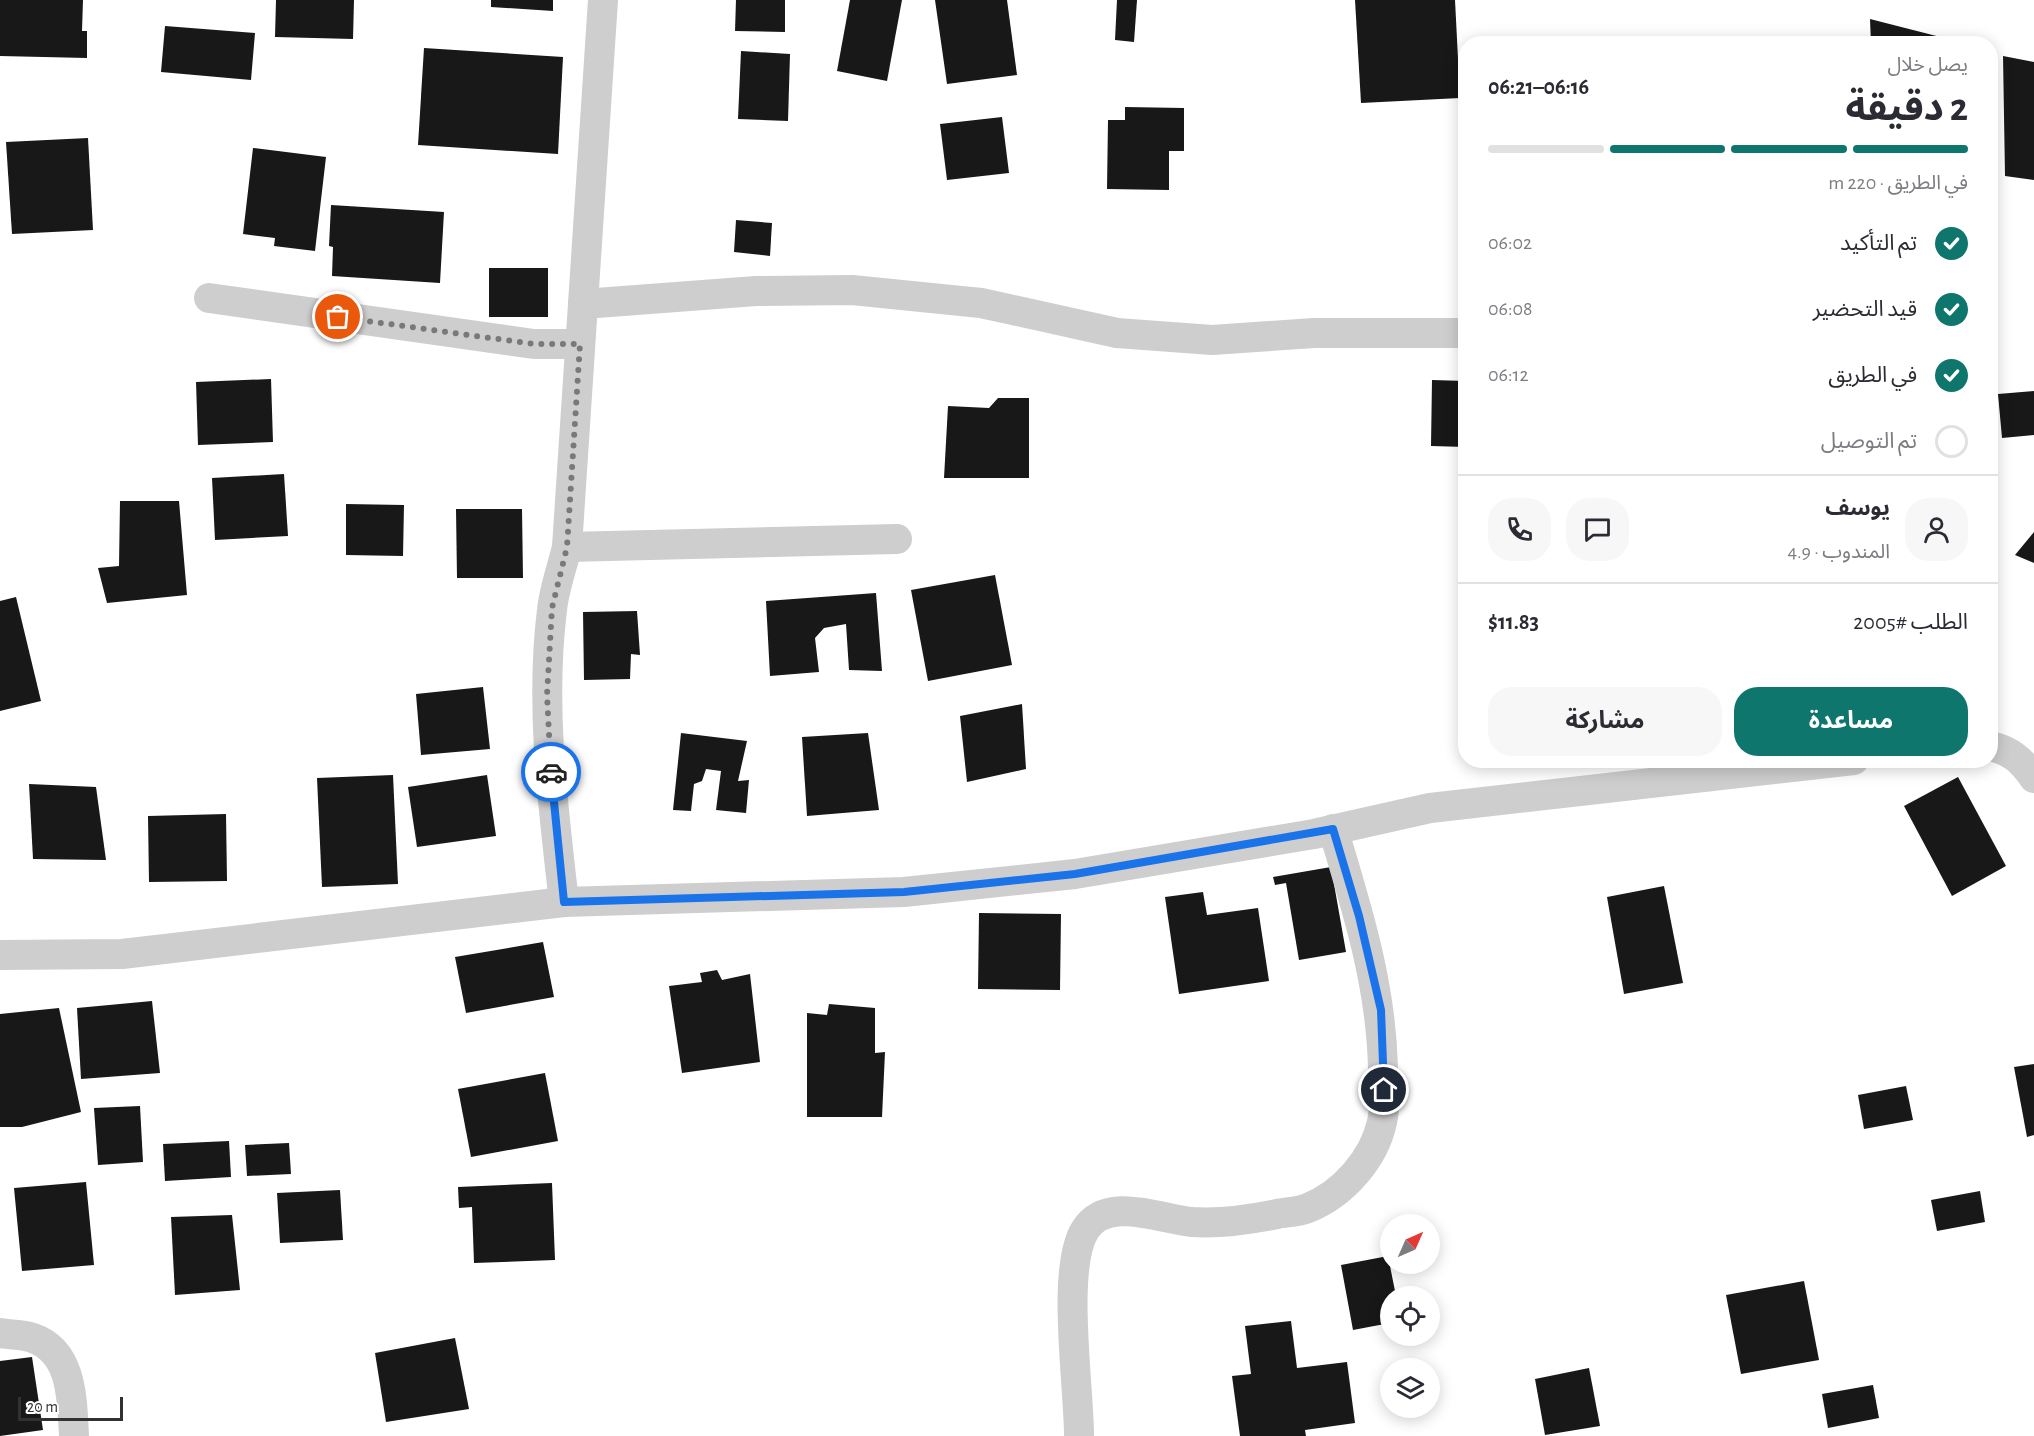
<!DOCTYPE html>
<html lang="ar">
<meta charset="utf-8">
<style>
body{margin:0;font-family:"Alegreya Sans","Noto Sans Arabic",sans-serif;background:#f7f7f7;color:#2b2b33;direction:rtl;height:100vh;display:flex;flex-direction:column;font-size:22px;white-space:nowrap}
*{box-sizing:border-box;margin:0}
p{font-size:20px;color:#7c7c81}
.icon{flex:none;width:33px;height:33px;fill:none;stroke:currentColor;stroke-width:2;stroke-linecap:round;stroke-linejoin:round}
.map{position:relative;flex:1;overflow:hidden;direction:ltr}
.panel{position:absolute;left:1458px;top:36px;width:540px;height:732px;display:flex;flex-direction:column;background:#fff;border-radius:24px;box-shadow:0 3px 15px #0003;direction:rtl}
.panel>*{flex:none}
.needle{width:39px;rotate:45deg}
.controls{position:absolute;left:1380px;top:1214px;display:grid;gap:12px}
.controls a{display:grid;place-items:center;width:60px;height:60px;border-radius:50%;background:#fff;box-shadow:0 3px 15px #0003;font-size:30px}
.scale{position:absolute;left:18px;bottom:15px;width:105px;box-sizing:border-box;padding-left:6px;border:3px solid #313131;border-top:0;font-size:16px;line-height:21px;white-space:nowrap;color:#313131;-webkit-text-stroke:4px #fff;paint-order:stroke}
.pin{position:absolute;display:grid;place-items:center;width:51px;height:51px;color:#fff;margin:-26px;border:3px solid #fff;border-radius:50%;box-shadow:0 2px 6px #0007}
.courier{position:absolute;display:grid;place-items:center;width:60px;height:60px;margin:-30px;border:4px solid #1a73e8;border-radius:50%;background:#fff;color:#222;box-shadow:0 2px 8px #0007}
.headline em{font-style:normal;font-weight:700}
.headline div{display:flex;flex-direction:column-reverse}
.headline{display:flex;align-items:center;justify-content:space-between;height:102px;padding:0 30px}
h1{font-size:39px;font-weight:700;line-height:45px}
.bar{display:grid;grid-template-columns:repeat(4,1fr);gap:9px 6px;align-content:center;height:72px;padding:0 30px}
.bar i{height:8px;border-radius:4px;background:#e1e1e2}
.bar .on{background:#0f766e}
.bar p{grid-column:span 4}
.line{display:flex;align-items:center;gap:15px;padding:0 30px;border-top:2px solid #e1e1e2}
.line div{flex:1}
.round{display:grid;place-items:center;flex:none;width:63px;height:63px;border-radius:24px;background:#f7f7f7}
ol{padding:0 30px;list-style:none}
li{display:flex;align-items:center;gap:18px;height:66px}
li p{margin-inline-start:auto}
li .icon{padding:6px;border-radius:50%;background:#0f766e;color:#fff;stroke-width:4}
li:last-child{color:#7c7c81}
li i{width:33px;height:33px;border:3px solid #e1e1e2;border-radius:50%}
.action{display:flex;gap:12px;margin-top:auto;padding:12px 30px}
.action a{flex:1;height:69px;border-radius:24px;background:#0f766e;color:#fff;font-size:24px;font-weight:700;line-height:69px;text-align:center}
.action a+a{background:#f7f7f7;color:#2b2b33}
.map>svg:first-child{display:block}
.building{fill:#181818}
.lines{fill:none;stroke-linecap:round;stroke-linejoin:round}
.street{stroke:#cecece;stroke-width:30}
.done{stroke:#797979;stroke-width:6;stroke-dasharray:0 10.8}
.route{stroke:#1a73e8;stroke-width:8}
</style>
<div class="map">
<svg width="2034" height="1436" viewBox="0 0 2034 1436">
<rect width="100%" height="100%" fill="#fff"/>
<g class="building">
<path d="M 0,0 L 83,0 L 82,31 L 87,31 L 87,58 L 0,56 Z"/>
<path d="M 276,0 L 354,0 L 353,39 L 275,37 Z"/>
<path d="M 491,0 L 553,0 L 553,11 L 491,7 Z"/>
<path d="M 736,0 L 785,0 L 785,32 L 735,31 Z"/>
<path d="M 850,0 L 902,0 L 887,81 L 837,71 Z"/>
<path d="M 935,0 L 1007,0 L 1017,75 L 947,84 Z"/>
<path d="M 1117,0 L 1137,0 L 1134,42 L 1115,40 Z"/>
<path d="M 1355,0 L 1455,0 L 1460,98 L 1361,103 Z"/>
<path d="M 1870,19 L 1956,41 L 1956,44 L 1871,44 Z"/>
<path d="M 165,26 L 255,33 L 251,80 L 161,72 Z"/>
<path d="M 424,48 L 563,57 L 558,154 L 418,145 Z"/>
<path d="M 741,51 L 790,54 L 788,121 L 738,119 Z"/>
<path d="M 2003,56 L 2034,62 L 2034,180 L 2005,176 Z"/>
<path d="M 1125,107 L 1184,108 L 1184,151 L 1169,151 L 1169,190 L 1107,189 L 1108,120 L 1125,120 Z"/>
<path d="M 1002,117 L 1009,173 L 947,180 L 940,124 Z"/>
<path d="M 88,138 L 93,230 L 12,234 L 6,142 Z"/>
<path d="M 253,148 L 326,157 L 315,251 L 274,246 L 275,238 L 243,234 Z"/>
<path d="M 331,205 L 444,212 L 440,283 L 332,276 L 333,247 L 329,246 Z"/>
<path d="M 736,220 L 772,223 L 770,256 L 734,252 Z"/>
<rect x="489" y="268" width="59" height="49"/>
<path d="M 271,379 L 273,442 L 198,445 L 196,382 Z"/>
<path d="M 1432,380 L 1466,381 L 1466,447 L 1431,446 Z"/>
<path d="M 2034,391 L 2034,435 L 2002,438 L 1998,394 Z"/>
<path d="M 998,398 L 1029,398 L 1029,478 L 944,478 L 948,406 L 989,408 Z"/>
<path d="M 284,474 L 288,536 L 215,540 L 212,478 Z"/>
<path d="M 120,501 L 179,501 L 187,595 L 107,603 L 98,568 L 119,566 Z"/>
<path d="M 346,504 L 404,505 L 403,556 L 346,555 Z"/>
<path d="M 456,509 L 522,509 L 523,578 L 457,578 Z"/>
<path d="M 2034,532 L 2034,563 L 2015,555 Z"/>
<path d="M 995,575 L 1012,665 L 928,681 L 911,590 Z"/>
<path d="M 876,593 L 882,671 L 849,670 L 846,624 L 824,628 L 815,638 L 819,672 L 770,676 L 766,601 Z"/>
<path d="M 16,597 L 41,701 L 0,711 L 0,601 Z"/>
<path d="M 637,611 L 640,655 L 631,654 L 630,679 L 584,680 L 583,612 Z"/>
<path d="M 483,687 L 490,749 L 421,755 L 416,694 Z"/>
<path d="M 1022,704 L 1026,769 L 967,782 L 960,716 Z"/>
<path d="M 681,733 L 747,741 L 738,781 L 749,780 L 746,813 L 716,810 L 721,771 L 706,769 L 702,781 L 694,784 L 691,811 L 673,810 Z"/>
<path d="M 868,733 L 879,810 L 807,816 L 802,737 Z"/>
<path d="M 393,775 L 398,884 L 322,887 L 317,778 Z"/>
<path d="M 487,775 L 496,836 L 417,847 L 408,787 Z"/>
<path d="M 1958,777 L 2006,866 L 1952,896 L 1904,806 Z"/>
<path d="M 29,784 L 96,787 L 106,860 L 33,859 Z"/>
<path d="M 226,814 L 227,881 L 149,882 L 148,816 Z"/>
<path d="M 1331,867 L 1346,952 L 1299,960 L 1286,883 L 1275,885 L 1273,877 Z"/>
<path d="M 1664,886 L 1683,983 L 1624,994 L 1607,897 Z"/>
<path d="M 1203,892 L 1207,915 L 1258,908 L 1269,981 L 1179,994 L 1165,897 Z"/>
<path d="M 979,913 L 1061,914 L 1060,990 L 978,989 Z"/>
<path d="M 543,942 L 554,997 L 466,1013 L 455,957 Z"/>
<path d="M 717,970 L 722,980 L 750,974 L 760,1062 L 682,1073 L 669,986 L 702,982 L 700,973 Z"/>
<path d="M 152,1001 L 160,1073 L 81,1079 L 77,1008 Z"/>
<path d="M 829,1004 L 875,1008 L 875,1053 L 885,1052 L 882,1117 L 807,1117 L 807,1013 L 827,1015 Z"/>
<path d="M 59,1008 L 81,1112 L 22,1127 L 0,1127 L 0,1014 Z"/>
<path d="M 2034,1064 L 2034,1135 L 2027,1137 L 2014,1067 Z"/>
<path d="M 545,1073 L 558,1141 L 471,1157 L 458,1089 Z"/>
<path d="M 1906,1086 L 1913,1120 L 1864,1129 L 1858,1095 Z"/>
<path d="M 140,1106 L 143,1162 L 98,1165 L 94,1108 Z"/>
<path d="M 229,1141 L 231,1177 L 165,1181 L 163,1144 Z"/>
<path d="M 289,1143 L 291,1174 L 247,1176 L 245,1145 Z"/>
<path d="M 86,1182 L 94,1265 L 22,1271 L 14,1188 Z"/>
<path d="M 552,1183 L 555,1260 L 474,1263 L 472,1207 L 459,1208 L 458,1187 Z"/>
<path d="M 340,1190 L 343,1240 L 280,1243 L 277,1193 Z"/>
<path d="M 1980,1191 L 1985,1222 L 1937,1231 L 1931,1200 Z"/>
<path d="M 232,1215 L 240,1290 L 175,1295 L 171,1217 Z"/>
<path d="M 1388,1256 L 1396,1296 L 1390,1296 L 1390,1323 L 1353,1330 L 1341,1265 Z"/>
<path d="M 1804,1281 L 1819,1360 L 1741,1374 L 1726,1295 Z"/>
<path d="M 1291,1321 L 1297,1368 L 1347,1362 L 1355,1423 L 1305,1430 L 1306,1436 L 1240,1436 L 1232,1376 L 1251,1374 L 1245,1326 Z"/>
<path d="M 455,1338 L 469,1409 L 386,1422 L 375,1353 Z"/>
<path d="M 32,1357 L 43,1430 L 0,1436 L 0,1361 Z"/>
<path d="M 1589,1368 L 1600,1426 L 1545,1435 L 1535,1379 Z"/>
<path d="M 1873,1385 L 1879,1418 L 1828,1428 L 1822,1394 Z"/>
</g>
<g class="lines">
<g class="street">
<path d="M 603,0 L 567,547 L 897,539"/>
<path d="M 209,298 L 534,344 L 580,344"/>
<path d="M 583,304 L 756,291 L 852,290 L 981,303 L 1117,333 L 1212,340 L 1314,333 L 1464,333"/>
<path d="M 1990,746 C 2012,751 2022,761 2034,778"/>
<path d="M 564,902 C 553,806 540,706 552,610 C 554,589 562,568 567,547"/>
<path d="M 0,955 L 122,954 L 564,902 L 904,892 L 1075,874 L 1314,834 L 1430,808 L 1854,760"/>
<path d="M 0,1333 C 10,1335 23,1334 33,1338 C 73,1352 72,1400 74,1436"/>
<path d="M 1079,1436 C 1079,1386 1061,1269 1085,1230 C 1107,1195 1160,1219 1192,1222 C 1221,1224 1248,1220 1277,1214 C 1287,1212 1299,1212 1308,1208 C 1343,1194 1374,1159 1382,1122 C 1386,1105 1384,1085 1383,1068 C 1381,983 1357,909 1333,829"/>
</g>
</g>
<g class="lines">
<path class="done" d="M 338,317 L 534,344 L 580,344 L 567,547 L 552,608 L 547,695 L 551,772"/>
<path class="route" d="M 551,772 L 564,902 L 904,892 L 1075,874 L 1333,829 L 1359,916 L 1381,1010 L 1384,1090"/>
</g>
</svg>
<div class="controls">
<a><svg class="needle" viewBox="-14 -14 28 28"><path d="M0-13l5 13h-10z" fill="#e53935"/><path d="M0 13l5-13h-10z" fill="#7c7c81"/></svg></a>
<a><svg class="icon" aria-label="locate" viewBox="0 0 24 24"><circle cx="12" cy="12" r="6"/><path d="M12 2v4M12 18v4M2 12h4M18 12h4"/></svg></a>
<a><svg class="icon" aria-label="layers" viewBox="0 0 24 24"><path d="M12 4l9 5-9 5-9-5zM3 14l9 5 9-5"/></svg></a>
</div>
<div class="scale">20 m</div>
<div class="pin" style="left:338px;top:317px;background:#ea580c"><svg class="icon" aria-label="bag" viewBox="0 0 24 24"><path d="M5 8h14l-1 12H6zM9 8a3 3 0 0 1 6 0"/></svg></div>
<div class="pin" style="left:1384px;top:1090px;background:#1f2937"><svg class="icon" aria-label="home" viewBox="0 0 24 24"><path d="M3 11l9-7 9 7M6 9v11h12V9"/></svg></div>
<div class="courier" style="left:551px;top:772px"><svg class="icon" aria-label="car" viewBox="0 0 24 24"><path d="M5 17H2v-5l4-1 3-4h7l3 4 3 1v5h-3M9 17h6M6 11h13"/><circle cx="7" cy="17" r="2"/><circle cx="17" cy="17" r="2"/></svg></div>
<section class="panel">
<div class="headline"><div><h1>2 دقيقة</h1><p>يصل خلال</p></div><em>06:16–06:21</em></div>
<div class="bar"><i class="on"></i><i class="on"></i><i class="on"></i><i></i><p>في الطريق · 220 m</p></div>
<ol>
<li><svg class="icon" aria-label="check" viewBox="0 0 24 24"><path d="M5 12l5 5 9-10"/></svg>تم التأكيد<p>06:02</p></li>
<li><svg class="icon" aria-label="check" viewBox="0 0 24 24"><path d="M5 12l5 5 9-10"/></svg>قيد التحضير<p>06:08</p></li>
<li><svg class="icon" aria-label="check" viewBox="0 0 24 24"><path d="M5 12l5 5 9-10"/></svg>في الطريق<p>06:12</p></li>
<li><i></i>تم التوصيل</li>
</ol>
<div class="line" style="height:108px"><a class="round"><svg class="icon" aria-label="person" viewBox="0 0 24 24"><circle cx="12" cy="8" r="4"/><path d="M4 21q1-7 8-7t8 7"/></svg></a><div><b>يوسف</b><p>المندوب · 4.9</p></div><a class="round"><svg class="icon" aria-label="chat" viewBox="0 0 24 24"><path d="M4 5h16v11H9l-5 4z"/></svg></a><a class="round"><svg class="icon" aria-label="phone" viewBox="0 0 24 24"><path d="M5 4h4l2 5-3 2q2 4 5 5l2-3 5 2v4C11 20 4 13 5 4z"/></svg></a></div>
<div class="line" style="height:78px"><div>الطلب #2005</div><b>$11.83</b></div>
<div class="action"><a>مساعدة</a><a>مشاركة</a></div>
</section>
</div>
